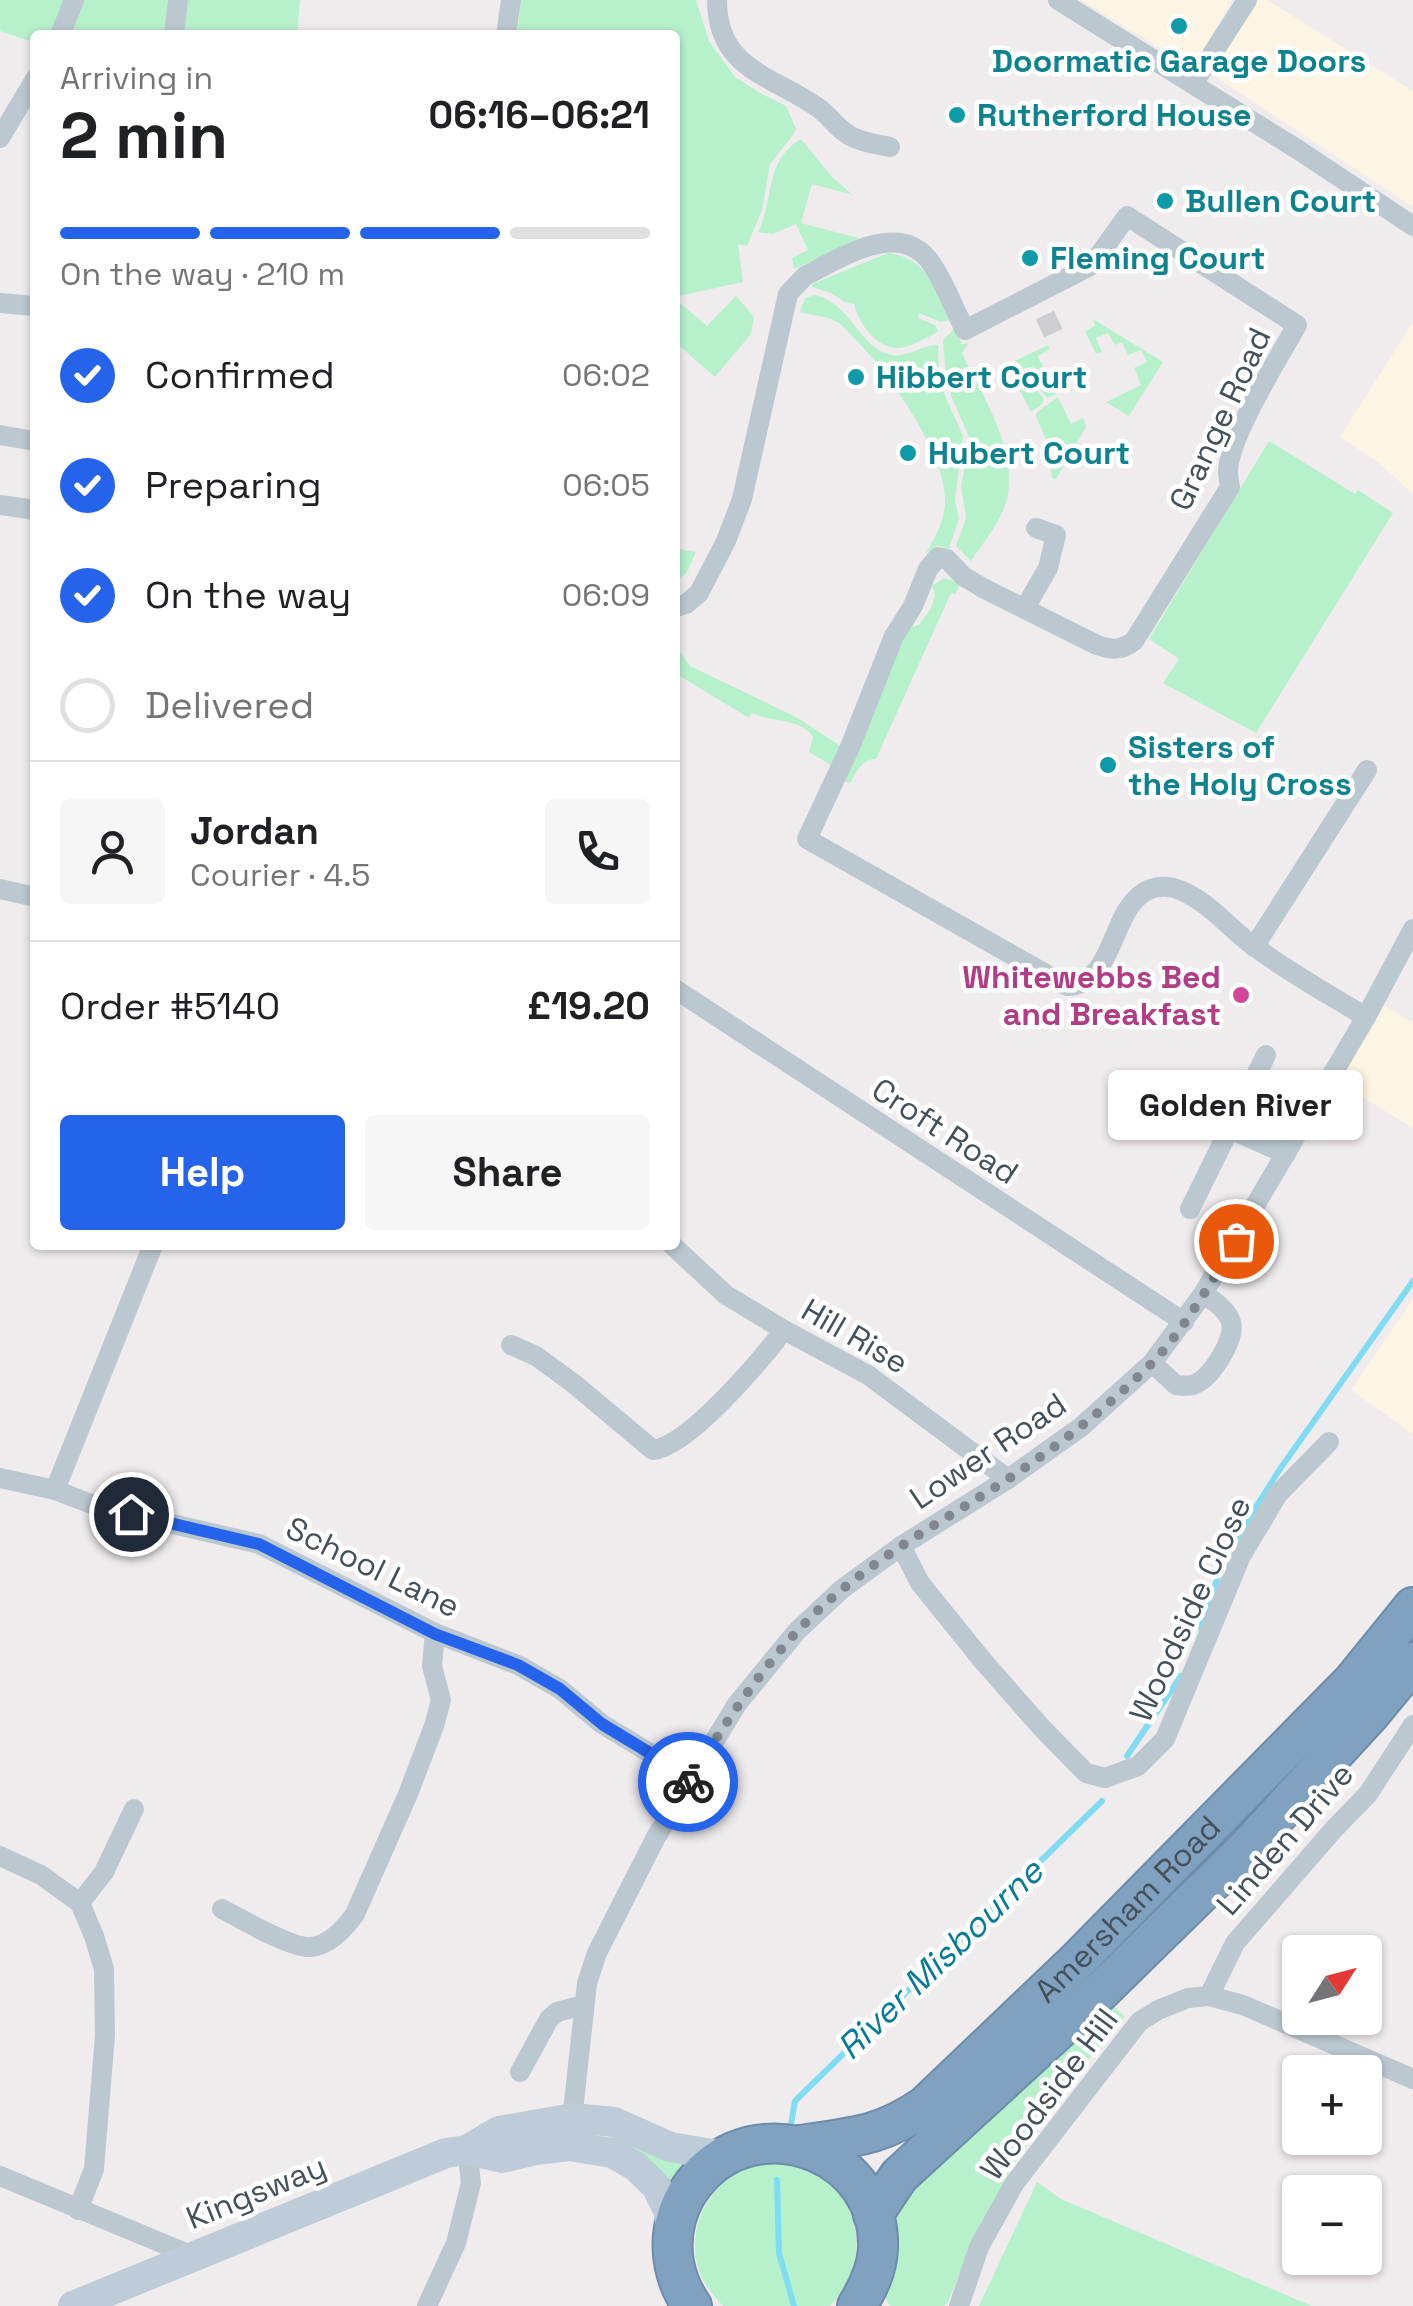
<!DOCTYPE html>
<meta charset="utf-8">
<style>
body{margin:0;font-family:"Space Grotesk",sans-serif;background:#f6f6f6;color:#202124;height:100vh;display:flex;flex-direction:column;font-size:38px;white-space:nowrap}
*{box-sizing:border-box;margin:0}
p{font-size:32px;color:#757577}
.icon{flex:none;width:55px;height:55px;fill:none;stroke:currentColor;stroke-width:2;stroke-linecap:round;stroke-linejoin:round}
.map{position:relative;flex:1;overflow:hidden}
.details{position:absolute;left:30px;top:30px;width:650px;height:1220px;display:flex;flex-direction:column;background:#fff;border-radius:10px;box-shadow:0 2px 8px #0004}
.details>*{flex:none}
.needle{width:65px;rotate:54deg}
.controls{position:absolute;left:1282px;top:1935px;display:grid;gap:20px}
.controls a{display:grid;place-items:center;width:100px;height:100px;border-radius:10px;background:#fff;box-shadow:0 2px 8px #0004;font-size:50px}
.pin{position:absolute;display:grid;place-items:center;width:85px;height:85px;color:#fff;margin:-42px;border:5px solid #fff;border-radius:50%;box-shadow:0 2px 10px #0007}
.courier{position:absolute;display:grid;place-items:center;width:100px;height:100px;margin:-50px;border:8px solid #2563eb;border-radius:50%;background:#fff;color:#222;box-shadow:0 2px 12px #0007}
.bubble{position:absolute;height:70px;border-radius:10px;background:#fff;box-shadow:0 2px 8px #0004;font-size:32px;font-weight:800;line-height:70px;text-align:center}
.overview em{font-style:normal;font-weight:800}
.overview div{display:flex;flex-direction:column-reverse}
.overview{display:flex;align-items:center;justify-content:space-between;height:170px;padding:0 30px}
h1{font-size:65px;font-weight:800;line-height:75px}
.bar{display:grid;grid-template-columns:repeat(4,1fr);gap:15px 10px;align-content:center;height:120px;padding:0 30px}
.bar i{height:12px;border-radius:8px;background:#e0e0e0}
.bar .active{background:#2563eb}
.bar p{grid-column:span 4}
.line{display:flex;align-items:center;gap:25px;padding:0 30px;border-top:2px solid #e0e0e0}
.line div{flex:1}
.round{display:grid;place-items:center;flex:none;width:105px;height:105px;border-radius:10px;background:#f6f6f6}
ol{padding:0 30px;list-style:none}
li{display:flex;align-items:center;gap:30px;height:110px}
li p{margin-inline-start:auto}
li .icon{padding:10px;border-radius:50%;background:#2563eb;color:#fff;stroke-width:4}
li:last-child{color:#757577}
li i{width:55px;height:55px;border:5px solid #e0e0e0;border-radius:50%}
.primary-button{display:flex;gap:20px;margin-top:auto;padding:20px 30px}
.primary-button a{flex:1;height:115px;border-radius:10px;background:#2563eb;color:#fff;font-size:40px;font-weight:800;line-height:115px;text-align:center}
.primary-button a+a{background:#f6f6f6;color:#202124}
.map>svg:first-child{display:block}
.commercial{fill:#fdf5e3}
.green{fill:#b7f1cc}
.lines{fill:none;stroke-linecap:round;stroke-linejoin:round}
.stream{stroke:#81dcf1;stroke-width:6}
.street-tunnel{stroke:#cecdd0;stroke-width:20;stroke-dasharray:20 10;stroke-linecap:butt}
.highway-casing{stroke:#6c8cab;stroke-width:42}
.street{stroke:#bcc8d0;stroke-width:20}
.secondary{stroke:#becbd8;stroke-width:30}
.highway{stroke:#81a1c0;stroke-width:38}
.done{stroke:#80878e;stroke-width:10;stroke-dasharray:0 18}
.route{stroke:#2563eb;stroke-width:12}
.culture-dot{fill:#0f9aa8;stroke:#fff;stroke-width:4}
.hotel-dot{fill:#d1479c;stroke:#fff;stroke-width:4}
.labels{text-anchor:middle;dominant-baseline:central;stroke-width:9;stroke-linejoin:round;paint-order:stroke}
.culture-label{font-size:32px;font-weight:bold;fill:#0d838f;stroke:#fff;text-anchor:start}
.street-label{font-size:32px;fill:#44515b;stroke:#fff}
.hotel-label{font-size:32px;font-weight:bold;fill:#b23c85;stroke:#fff;text-anchor:end}
.water-label{font-size:35px;font-style:italic;fill:#057c97;stroke:#fff}
</style>
<div class="map">
<svg width="1413" height="2306" viewBox="0 0 1413 2306">
<rect width="100%" height="100%" fill="#f0eced"/>
<g class="commercial">
<path d="M 1081,0 L 1232,0 L 1196,63 L 1170,54 Z"/>
<path d="M 1256,0 L 1267,0 L 1413,91 L 1413,207 L 1208,72 Z"/>
<path d="M 1413,322 L 1413,494 L 1378,462 L 1340,437 Z"/>
<path d="M 1382,1004 L 1413,1023 L 1413,1128 L 1338,1082 Z"/>
<path d="M 1413,1299 L 1413,1434 L 1351,1390 Z"/>
</g>
<g class="green">
<path d="M 0,0 L 300,0 L 297,35 L 35,35 L 35,43 L 0,31 Z"/>
<path d="M 521,0 L 696,0 L 709,41 L 735,77 L 760,93 L 786,106 L 796,129 L 793,135 L 770,164 L 762,210 L 747,246 L 738,244 L 743,282 L 675,297 L 675,35 L 517,35 Z"/>
<path d="M 799,140 L 802,140 L 832,177 L 853,195 L 812,184 L 801,223 L 862,239 L 794,269 L 792,258 L 808,250 L 796,224 L 773,234 L 758,232 C 775,198 764,163 799,140 Z"/>
<path d="M 888,253 C 928,258 934,288 949,320 L 941,322 L 919,313 L 918,318 L 935,325 L 938,331 L 936,333 C 926,338 916,344 905,347 C 880,354 859,325 854,304 L 845,302 L 831,293 L 812,287 L 812,284 Z"/>
<path d="M 815,295 C 852,304 858,347 891,355 C 908,358 923,344 938,345 L 939,371 L 944,393 L 963,436 L 955,501 L 959,518 L 949,549 L 938,545 L 926,553 C 935,537 944,522 945,504 C 948,455 887,371 854,338 C 849,333 843,325 837,322 C 827,316 811,315 800,312 L 805,298 Z"/>
<path d="M 736,296 L 754,317 L 751,334 L 715,377 L 675,342 L 675,308 L 680,303 L 707,326 Z"/>
<path d="M 1093,319 L 1163,362 L 1129,416 L 1106,402 L 1141,385 L 1134,368 L 1147,362 L 1141,350 L 1128,355 L 1122,342 L 1115,345 L 1108,333 L 1096,338 L 1102,352 L 1096,354 L 1085,331 L 1095,326 Z"/>
<path d="M 954,329 L 962,344 L 969,343 L 962,353 C 983,398 1024,458 1004,508 C 997,527 982,544 971,561 L 956,546 L 966,518 L 961,486 L 970,439 L 952,398 L 946,378 L 943,340 Z"/>
<path d="M 1048,345 L 1050,349 L 1038,356 L 1056,394 L 1047,398 L 1034,381 L 1013,367 L 1017,365 L 1015,361 Z"/>
<path d="M 1010,369 L 1033,384 L 1044,399 L 1042,404 L 1031,412 L 1018,387 L 1015,387 L 1007,370 Z"/>
<path d="M 1058,397 L 1071,424 L 1083,418 L 1086,427 L 1056,479 L 1052,478 L 1049,447 L 1036,416 L 1037,412 Z"/>
<path d="M 1269,441 L 1355,494 L 1358,490 L 1393,513 L 1256,733 L 1163,683 L 1179,659 L 1149,639 Z"/>
<path d="M 675,548 L 696,552 L 687,572 L 675,583 Z"/>
<path d="M 944,578 L 961,583 L 955,594 L 951,593 L 876,759 C 861,759 857,772 850,783 L 845,781 L 883,679 L 909,627 L 919,625 L 931,608 L 935,595 L 932,586 Z"/>
<path d="M 675,644 L 690,666 L 796,717 L 842,747 L 834,767 L 809,752 L 813,737 C 800,717 772,723 752,713 L 749,718 L 675,673 Z"/>
<path d="M 1107,2000 L 1125,2017 L 1094,2052 L 1012,2166 L 969,2250 L 948,2302 L 944,2306 L 890,2306 L 881,2290 L 894,2206 Z"/>
<path d="M 612,2138 L 695,2166 L 682,2192 L 626,2145 Z"/>
<path d="M 784,2164 C 800,2168 813,2172 827,2182 C 858,2205 866,2255 845,2288 C 841,2294 835,2300 830,2306 L 723,2306 C 712,2294 702,2282 698,2267 C 685,2223 715,2173 760,2165 C 768,2164 776,2164 784,2164 Z"/>
<path d="M 1037,2182 L 1061,2199 L 1312,2306 L 979,2306 Z"/>
</g>
<g class="lines">
<g class="stream">
<path d="M 1201,1628 L 1224,1558 L 1280,1469 L 1413,1281"/>
<path d="M 1127,1756 L 1181,1676"/>
<path d="M 791,2124 L 795,2101 L 1102,1801"/>
<path d="M 777,2180 L 779,2253 L 794,2306"/>
</g>
<path class="street-tunnel" d="M 1045,315 L 1057,341"/>
<defs>
<g id="highway">
<path id="s1" d="M 800,2145 C 851,2137 880,2137 925,2106 L 1075,1963 L 1353,1681 L 1413,1607"/>
<path d="M 873,2215 L 899,2176 L 1102,1990 L 1246,1849 L 1371,1713 L 1413,1662"/>
<path d="M 692,2306 C 674,2280 668,2249 676,2219 C 681,2201 690,2186 703,2173 C 767,2109 882,2156 878,2249 C 877,2270 868,2288 857,2306"/>
</g>
</defs>
<use href="#highway" class="highway-casing"/>
<g class="street">
<path d="M 717,0 C 717,69 771,75 817,107 C 828,114 835,126 846,133 C 857,142 877,144 890,147"/>
<path d="M 1058,0 L 1300,151 L 1413,226"/>
<path d="M 60,35 L 74,0"/>
<path d="M 174,35 L 178,0"/>
<path d="M 506,35 L 511,0"/>
<path d="M 1193,84 L 1247,0"/>
<path d="M 0,138 L 35,79"/>
<path d="M 0,303 L 35,306"/>
<path d="M 0,435 L 35,441"/>
<path d="M 0,505 L 35,510"/>
<path d="M 675,607 L 686,604 L 699,593 L 726,541 L 742,499 L 788,294 L 805,276 C 842,257 903,217 933,266 C 946,286 954,309 965,330 L 1092,265 L 1127,216 L 1297,325 C 1279,357 1229,437 1228,471 C 1228,476 1229,481 1230,487 L 1134,641 C 1121,651 1112,650 1097,645 L 983,588 L 963,576 L 947,559 L 938,557 L 928,569 L 913,606 L 894,636 L 850,747 L 807,839 L 1067,986 C 1109,985 1111,926 1134,901 C 1147,886 1165,883 1182,891 C 1210,903 1231,930 1255,947 C 1290,973 1328,994 1366,1017"/>
<path d="M 1025,608 L 1048,568 L 1056,535 L 1036,528"/>
<path d="M 0,889 L 35,897"/>
<path d="M 1254,947 L 1367,770"/>
<path d="M 675,989 L 1184,1322"/>
<path d="M 1228,1128 L 1286,1154"/>
<path d="M 1190,1209 L 1266,1055"/>
<path d="M 672,1245 L 726,1295 L 784,1330 L 868,1375 L 1008,1479"/>
<path d="M 511,1345 L 536,1356 L 573,1383 L 653,1450 C 689,1446 762,1359 784,1330"/>
<path d="M 1152,1363 L 1176,1385 C 1184,1386 1192,1387 1199,1382 C 1213,1374 1236,1338 1231,1322 C 1227,1309 1214,1301 1203,1294"/>
<path d="M 0,1478 L 55,1490 L 99,1507 L 259,1544 L 435,1633 L 518,1665 L 560,1689 L 602,1724 L 668,1764 L 688,1783"/>
<path d="M 55,1490 L 153,1245"/>
<path d="M 901,1546 L 920,1583 L 983,1661 L 1041,1727 L 1086,1773 L 1105,1778 L 1138,1766 L 1165,1739 L 1241,1556 L 1278,1494 L 1329,1442"/>
<path d="M 0,1856 L 41,1875 L 80,1903 L 94,1936 L 104,1969 L 105,2035 L 94,2169 L 78,2210"/>
<path d="M 80,1903 L 104,1872 L 134,1809"/>
<path d="M 222,1909 C 241,1919 292,1949 311,1947 C 330,1945 345,1928 355,1914 L 408,1794 L 434,1726 L 441,1700 L 432,1666 L 435,1633"/>
<path d="M 1209,1996 L 1235,1943 L 1334,1829 L 1368,1794 L 1413,1725"/>
<path d="M 520,2072 L 549,2019 L 557,2012 L 584,2005"/>
<path d="M 571,2129 L 587,1983 L 597,1953 L 656,1837 L 737,1704 L 797,1631 L 842,1589 L 901,1546 L 1008,1479 L 1081,1427 L 1152,1363 L 1203,1294 L 1366,1017 L 1413,929"/>
<path d="M 0,2176 L 193,2256"/>
<path d="M 427,2306 L 456,2243 L 471,2183 L 467,2150"/>
<path d="M 959,2306 L 979,2247 L 1014,2184 L 1139,2022 L 1158,2010 L 1188,1998 L 1209,1996 L 1243,2005 L 1413,2079"/>
</g>
<g class="secondary">
<path d="M 467,2150 L 499,2131 L 573,2118 L 614,2122 L 670,2147 L 725,2156"/>
<path d="M 73,2306 L 446,2153 L 467,2150 L 502,2158 L 536,2150 L 569,2146 L 612,2153 L 635,2166 L 656,2186 L 668,2210 L 673,2233"/>
</g>
<use href="#highway" class="highway"/>
</g>
<g class="lines">
<path class="done" d="M 688,1782 C 733,1712 778,1640 844,1588 C 895,1546 953,1515 1008,1479 C 1058,1446 1107,1408 1150,1365 C 1183,1332 1211,1282 1236,1241"/>
<path class="route" d="M 131,1514 L 259,1544 L 435,1634 L 518,1665 L 560,1689 L 602,1724 L 668,1764 L 688,1782"/>
</g>
<g class="culture-dot">
<circle cx="1179" cy="26" r="10"/>
<circle cx="957" cy="115" r="10"/>
<circle cx="1165" cy="201" r="10"/>
<circle cx="1030" cy="258" r="10"/>
<circle cx="856" cy="377" r="10"/>
<circle cx="908" cy="453" r="10"/>
<circle cx="1108" cy="765" r="10"/>
</g>
<circle class="hotel-dot" cx="1241" cy="995" r="10"/>
<g class="labels">
<g class="culture-label">
<text x="1179" y="61" text-anchor="middle">Doormatic Garage Doors</text>
<text x="977" y="115">Rutherford House</text>
<text x="1185" y="201">Bullen Court</text>
<text x="1050" y="258">Fleming Court</text>
<text x="876" y="377">Hibbert Court</text>
<text x="928" y="453">Hubert Court</text>
<text x="1128" y="747">Sisters of<tspan x="1128" dy="37">the Holy Cross</tspan></text>
</g>
<g class="street-label">
<text transform="translate(1220 419) rotate(-65)">Grange Road</text>
<text transform="translate(945 1131) rotate(33)">Croft Road</text>
<text transform="translate(855 1336) rotate(30)">Hill Rise</text>
<text transform="translate(988 1451) rotate(-34)">Lower Road</text>
<text transform="translate(373 1567) rotate(26)">School Lane</text>
<text transform="translate(1190 1609) rotate(-65)">Woodside Close</text>
<text transform="translate(1285 1839) rotate(-49)">Linden Drive</text>
<text stroke="none"><textPath href="#s1" startOffset="415">Amersham Road</textPath></text>
<text transform="translate(1049 2094) rotate(-53)">Woodside Hill</text>
<text transform="translate(256 2192) rotate(-22)">Kingsway</text>
</g>
<g class="hotel-label">
<text x="1221" y="977">Whitewebbs Bed<tspan x="1221" dy="37">and Breakfast</tspan></text>
</g>
<g class="water-label">
<text transform="translate(940 1959) rotate(-44)">River Misbourne</text>
</g>
</g>
</svg>
<div class="controls">
<a><svg class="needle" viewBox="-14 -14 28 28"><path d="M0-13l5 13h-10z" fill="#e53935"/><path d="M0 13l5-13h-10z" fill="#757577"/></svg></a>
<a>+</a>
<a>−</a>
</div>
<div class="pin" style="left:1236px;top:1241px;background:#ea580c"><svg class="icon" aria-label="bag" viewBox="0 0 24 24"><path d="M5 8h14l-1 12H6zM9 8a3 3 0 0 1 6 0"/></svg></div>
<div class="pin" style="left:131px;top:1514px;background:#1f2937"><svg class="icon" aria-label="home" viewBox="0 0 24 24"><path d="M3 11l9-7 9 7M6 9v11h12V9"/></svg></div>
<div class="courier" style="left:688px;top:1782px"><svg class="icon" aria-label="bike" viewBox="0 0 24 24"><circle cx="6" cy="16" r="4"/><circle cx="18" cy="16" r="4"/><path d="M6 16l4-8h5l3 8M10 8l3 8H6M13 5h3"/></svg></div>
<div class="bubble" style="left:1108px;top:1070px;width:255px">Golden River</div>
<section class="details">
<div class="overview"><div><h1>2 min</h1><p>Arriving in</p></div><em>06:16–06:21</em></div>
<div class="bar"><i class="active"></i><i class="active"></i><i class="active"></i><i></i><p>On the way · 210 m</p></div>
<ol>
<li><svg class="icon" aria-label="check" viewBox="0 0 24 24"><path d="M5 12l5 5 9-10"/></svg>Confirmed<p>06:02</p></li>
<li><svg class="icon" aria-label="check" viewBox="0 0 24 24"><path d="M5 12l5 5 9-10"/></svg>Preparing<p>06:05</p></li>
<li><svg class="icon" aria-label="check" viewBox="0 0 24 24"><path d="M5 12l5 5 9-10"/></svg>On the way<p>06:09</p></li>
<li><i></i>Delivered</li>
</ol>
<div class="line" style="height:180px"><a class="round"><svg class="icon" aria-label="person" viewBox="0 0 24 24"><circle cx="12" cy="8" r="4"/><path d="M4 21q1-7 8-7t8 7"/></svg></a><div><b>Jordan</b><p>Courier · 4.5</p></div><a class="round"><svg class="icon" aria-label="phone" viewBox="0 0 24 24"><path d="M5 4h4l2 5-3 2q2 4 5 5l2-3 5 2v4C11 20 4 13 5 4z"/></svg></a></div>
<div class="line" style="height:130px"><div>Order #5140</div><b>£19.20</b></div>
<div class="primary-button"><a>Help</a><a>Share</a></div>
</section>
</div>
